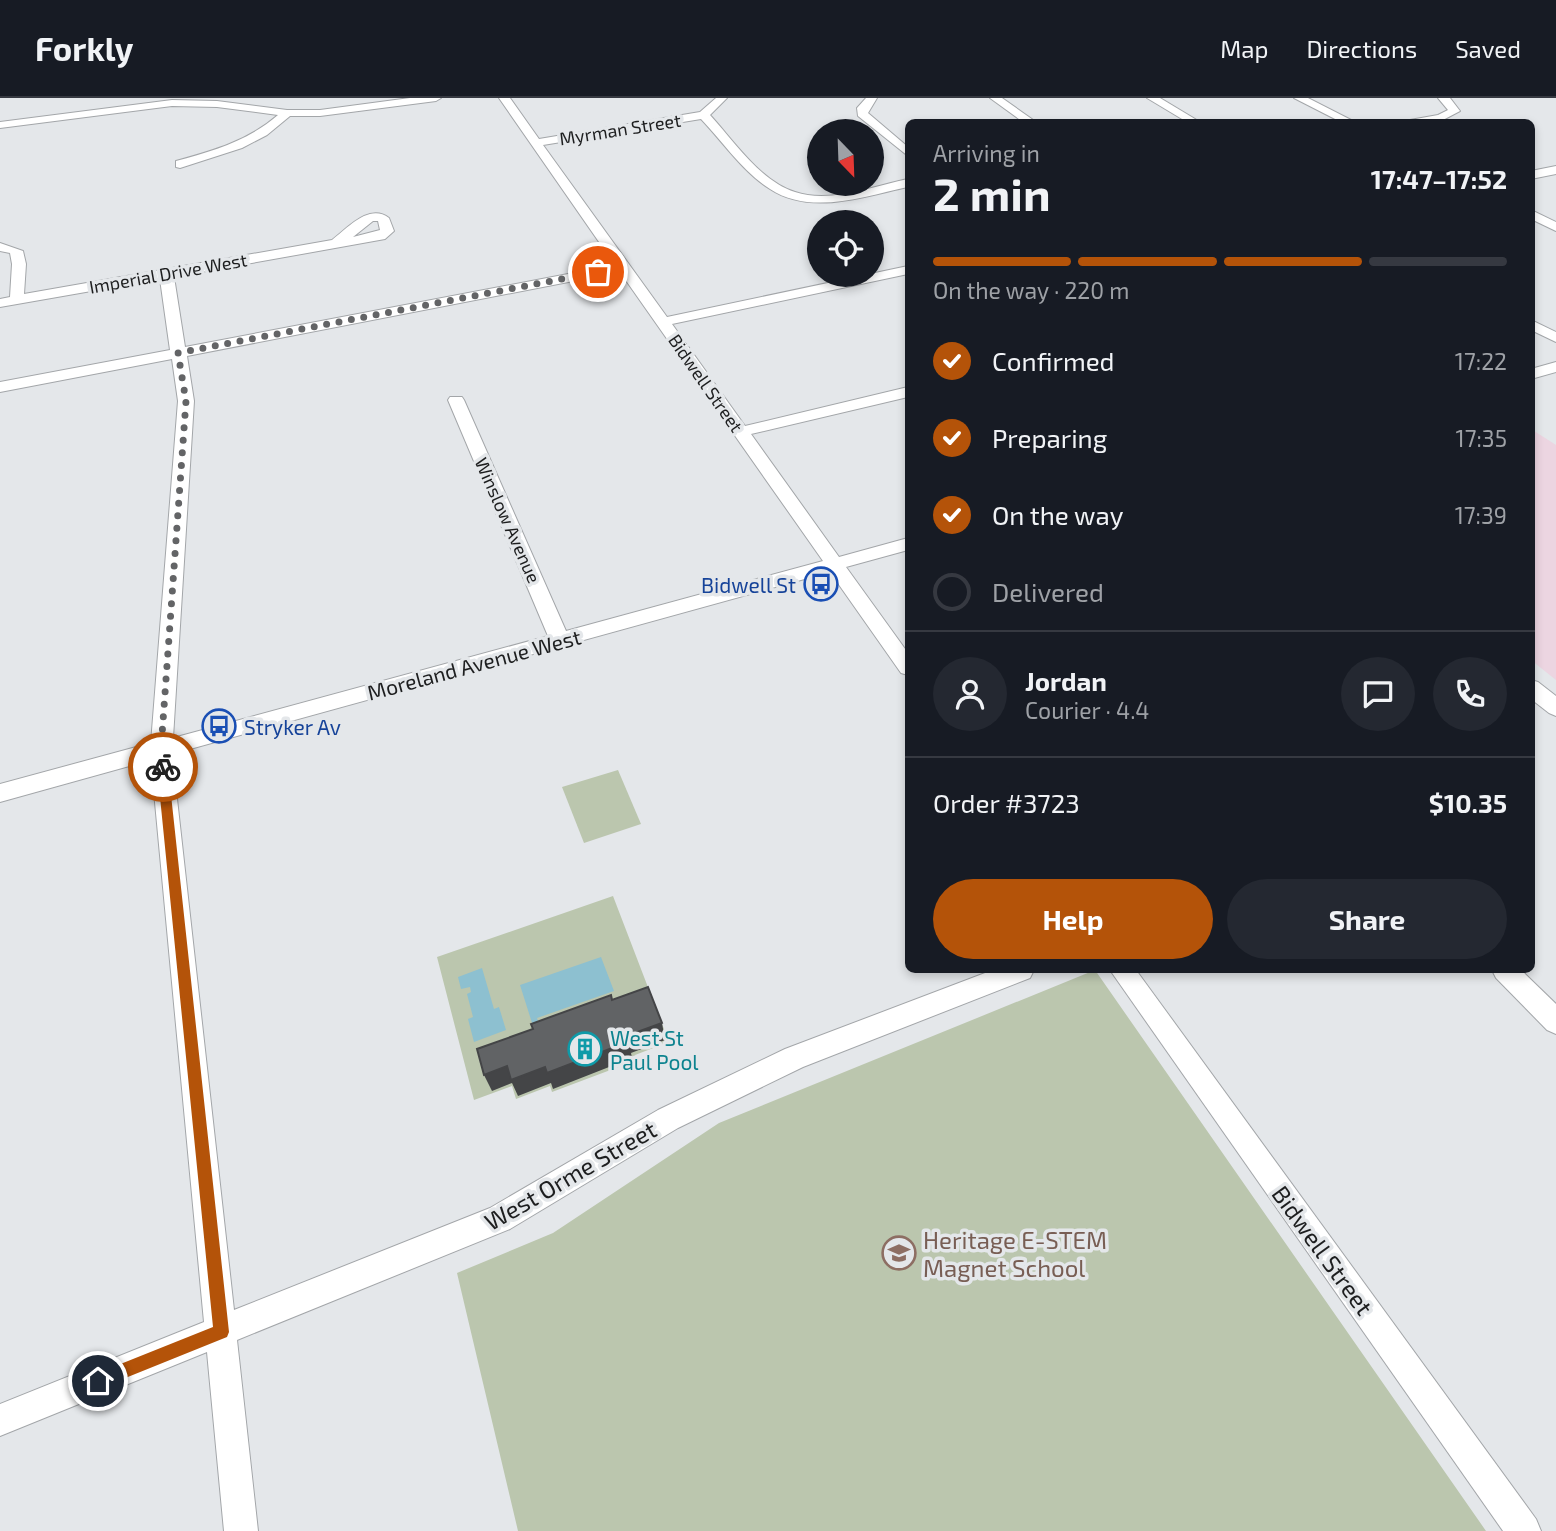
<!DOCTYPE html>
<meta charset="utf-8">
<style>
body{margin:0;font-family:"Exo 2",sans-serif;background:#242831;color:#f1f3f6;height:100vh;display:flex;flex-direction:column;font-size:26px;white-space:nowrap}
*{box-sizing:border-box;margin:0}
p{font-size:23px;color:#9ea1a6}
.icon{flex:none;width:38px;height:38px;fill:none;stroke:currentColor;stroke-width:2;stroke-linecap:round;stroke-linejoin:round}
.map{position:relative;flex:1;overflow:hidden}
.sheet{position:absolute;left:905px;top:21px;width:630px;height:854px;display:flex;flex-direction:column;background:#171b24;border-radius:10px;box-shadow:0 4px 10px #0003}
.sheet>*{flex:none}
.needle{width:46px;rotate:157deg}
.controls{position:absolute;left:807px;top:21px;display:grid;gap:14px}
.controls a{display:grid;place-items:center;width:77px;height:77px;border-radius:50%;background:#171b24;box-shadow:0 4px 10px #0003;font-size:35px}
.pin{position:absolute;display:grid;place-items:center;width:60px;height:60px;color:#fff;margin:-30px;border:4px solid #fff;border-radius:50%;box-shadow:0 2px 7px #0007}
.courier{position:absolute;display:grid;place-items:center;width:70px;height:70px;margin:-35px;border:5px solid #b45309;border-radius:50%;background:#fff;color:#222;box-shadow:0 2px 9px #0007}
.overview em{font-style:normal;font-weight:700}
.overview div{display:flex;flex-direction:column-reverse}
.overview{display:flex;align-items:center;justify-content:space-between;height:119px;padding:0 28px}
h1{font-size:46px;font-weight:700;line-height:52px}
.bar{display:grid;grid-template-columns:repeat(4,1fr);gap:10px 7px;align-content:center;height:84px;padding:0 28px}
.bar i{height:9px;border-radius:5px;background:#363941}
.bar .active{background:#b45309}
.bar p{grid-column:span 4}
.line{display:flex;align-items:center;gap:18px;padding:0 28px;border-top:2px solid #363941}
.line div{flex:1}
.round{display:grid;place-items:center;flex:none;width:74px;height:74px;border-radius:37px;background:#242831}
ol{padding:0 28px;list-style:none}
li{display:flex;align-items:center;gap:21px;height:77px}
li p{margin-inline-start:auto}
li .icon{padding:7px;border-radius:50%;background:#b45309;color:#fff;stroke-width:4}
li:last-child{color:#9ea1a6}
li i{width:38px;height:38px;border:4px solid #363941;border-radius:50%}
.button{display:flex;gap:14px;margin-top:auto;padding:14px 28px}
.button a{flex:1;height:80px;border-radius:42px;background:#b45309;color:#fff;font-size:28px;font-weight:700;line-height:80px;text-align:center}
.button a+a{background:#242831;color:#f1f3f6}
header{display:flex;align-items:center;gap:42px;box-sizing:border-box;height:98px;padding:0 35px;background:#171b24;border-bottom:2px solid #363941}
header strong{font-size:33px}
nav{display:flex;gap:38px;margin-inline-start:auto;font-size:24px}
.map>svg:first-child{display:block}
.education{fill:#ecd5e1}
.green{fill:#bbc6ae}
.water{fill:#8dc0d0}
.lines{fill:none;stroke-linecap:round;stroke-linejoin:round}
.minor-casing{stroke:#a3a6a9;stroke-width:2}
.minor{fill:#fff;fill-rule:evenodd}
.shaded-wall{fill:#444547}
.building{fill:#616365;stroke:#444547;stroke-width:2}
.route{fill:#b45309}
.done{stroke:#636466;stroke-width:7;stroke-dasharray:0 12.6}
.labels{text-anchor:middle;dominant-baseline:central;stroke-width:7;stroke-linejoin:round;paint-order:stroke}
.far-street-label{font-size:18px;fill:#1d1e1f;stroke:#e4e7ea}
.transit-label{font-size:21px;fill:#164399;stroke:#e4e7ea;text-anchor:end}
.street-label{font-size:21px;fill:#1d1e1f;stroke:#e4e7ea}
.culture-label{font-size:21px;fill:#0d838f;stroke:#e4e7ea;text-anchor:start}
.near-street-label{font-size:24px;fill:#1d1e1f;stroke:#e4e7ea}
.near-education-label{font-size:24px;fill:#785e54;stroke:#e4e7ea;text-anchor:start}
</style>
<header>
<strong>Forkly</strong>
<nav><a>Map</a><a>Directions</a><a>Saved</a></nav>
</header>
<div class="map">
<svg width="1556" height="1433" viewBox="0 0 1556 1433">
<rect width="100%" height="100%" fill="#e4e7ea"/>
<path class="education" d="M 1531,331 L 1556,347 L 1556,582 L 1531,562 Z"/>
<g class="green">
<path d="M 618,672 L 641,726 L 584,745 L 562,689 Z"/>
<path d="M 613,798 L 669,944 L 635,957 L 637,962 L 552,994 L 550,988 L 516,1001 L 512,988 L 474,1002 L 437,859 Z"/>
<path d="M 1095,872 L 1486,1433 L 518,1433 L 457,1175 L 553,1135 L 719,1025 Z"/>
</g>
<g class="water">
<path d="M 601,859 L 614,893 L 537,920 L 539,926 L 533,928 L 520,887 Z"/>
<path d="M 482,870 L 494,911 L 499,909 L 506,932 L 474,944 L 468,921 L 473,919 L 467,896 L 471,894 L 470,889 L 461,891 L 458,879 Z"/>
</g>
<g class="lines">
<defs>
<g id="minor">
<path d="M 410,0 L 441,0 L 436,3 L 320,18 L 290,18 L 267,37 L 242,50 L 180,70 L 176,69 L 176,63 C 213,53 248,43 278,17 L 217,9 L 172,8 L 0,30 L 0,24 L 172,2 L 217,3 L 287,12 L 320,12 Z"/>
<path d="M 499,0 L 510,0 L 539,41 L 700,14 L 716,0 L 727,0 L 710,17 C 734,43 760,83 795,94 C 830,106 873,88 908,81 L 908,89 C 865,98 811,118 770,91 C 743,74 723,44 701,21 L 543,47 L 667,219 L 908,168 L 908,176 L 672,226 L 745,328 L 908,289 L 908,299 L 751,336 L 839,459 L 908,440 L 908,452 L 846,469 L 908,555 L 908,577 L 901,575 L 830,474 L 172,656 L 234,1212 L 490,1110 L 658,1012 L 785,951 L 993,872 L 1034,872 L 1030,880 L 803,969 L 678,1030 L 510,1131 L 237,1242 L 258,1433 L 224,1433 L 207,1254 L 0,1338 L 0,1306 L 204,1224 L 151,662 L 0,704 L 0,686 L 151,645 L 178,303 L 172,261 L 0,294 L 0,284 L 170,252 L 160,181 L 0,209 L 0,201 L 10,199 L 12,166 L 10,155 L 0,153 L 0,145 L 23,153 L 26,166 L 24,196 L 332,142 C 348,130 369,105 389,120 L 394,133 L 385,141 L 174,179 L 185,249 L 615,167 ZM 373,123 L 378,123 L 380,132 L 353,139 ZM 620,174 L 823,463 L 566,533 L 464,302 L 462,299 L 450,299 L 448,302 L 548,538 L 173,640 L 194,303 L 187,258 Z"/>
<path d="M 866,0 L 877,0 L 868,15 L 908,49 L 908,58 L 858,18 L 857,10 Z"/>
<path d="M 990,0 L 1002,0 L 1036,24 L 1023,24 Z"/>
<path d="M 1147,0 L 1160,0 L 1200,24 L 1187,24 Z"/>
<path d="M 1294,0 L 1308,0 L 1355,24 L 1341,24 Z"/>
<path d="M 1438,0 L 1450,0 L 1460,13 L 1441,23 L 1409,24 L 1410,22 L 1438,17 L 1448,12 Z"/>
<path d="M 1556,68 L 1556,76 L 1531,81 L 1531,73 Z"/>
<path d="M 1531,112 L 1556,124 L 1556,133 L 1531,121 Z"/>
<path d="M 1531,222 L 1556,234 L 1556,244 L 1531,232 Z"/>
<path d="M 1556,264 L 1556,274 L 1531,281 L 1531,271 Z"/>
<path d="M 1531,582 L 1538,584 L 1556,598 L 1556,618 L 1549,615 L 1531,601 Z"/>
<path d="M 1110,872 L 1136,872 L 1536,1421 L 1541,1433 L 1503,1433 Z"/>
<path d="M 1492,872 L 1521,872 L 1556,906 L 1556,936 L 1547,932 L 1496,880 Z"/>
</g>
</defs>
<use href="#minor" class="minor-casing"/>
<use href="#minor" class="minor"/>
</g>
<path class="shaded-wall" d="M 662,925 L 665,942 L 631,955 L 632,960 L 553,991 L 551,985 L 518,998 L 512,985 L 492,993 L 484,977 L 507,968 L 545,969 Z"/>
<path class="building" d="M 648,889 L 662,925 L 626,938 L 628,944 L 547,975 L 545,969 L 511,982 L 507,968 L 484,977 L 477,951 L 533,931 L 531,926 L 611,897 L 612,902 Z"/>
<path class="route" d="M 163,665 L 168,669 L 229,1234 L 227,1239 L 98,1291 L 93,1289 L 90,1283 L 93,1277 L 213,1229 L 157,669 Z"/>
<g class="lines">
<path class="done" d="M 163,669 L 161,651 L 186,303 L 178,255 L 598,174"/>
</g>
<defs>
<symbol id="bus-ring" viewBox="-11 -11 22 22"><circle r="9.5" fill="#e4e7ea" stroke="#1a4fb4" stroke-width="1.5"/><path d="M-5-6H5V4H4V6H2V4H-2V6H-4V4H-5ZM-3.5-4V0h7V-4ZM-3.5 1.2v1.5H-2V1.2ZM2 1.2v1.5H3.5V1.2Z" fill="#1a4fb4"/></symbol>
<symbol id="building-ring" viewBox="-11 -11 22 22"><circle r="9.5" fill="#e4e7ea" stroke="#0f9aa8" stroke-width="1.5"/><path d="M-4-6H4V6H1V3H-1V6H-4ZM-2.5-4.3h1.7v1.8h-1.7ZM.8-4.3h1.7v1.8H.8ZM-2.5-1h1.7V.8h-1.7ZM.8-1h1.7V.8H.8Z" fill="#0f9aa8"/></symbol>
<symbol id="school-ring" viewBox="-11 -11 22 22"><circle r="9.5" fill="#e4e7ea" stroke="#8d6e63" stroke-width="1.5"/><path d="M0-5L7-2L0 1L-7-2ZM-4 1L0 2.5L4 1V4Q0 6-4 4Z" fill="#8d6e63"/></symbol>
</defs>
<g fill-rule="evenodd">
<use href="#bus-ring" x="802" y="467" width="38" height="38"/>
<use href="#bus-ring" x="200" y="609" width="38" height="38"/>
<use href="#building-ring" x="566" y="932" width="38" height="38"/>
<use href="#school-ring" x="880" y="1136" width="38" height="38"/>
</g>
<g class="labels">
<g class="far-street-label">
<text transform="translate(620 31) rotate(-9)">Myrman Street</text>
<text transform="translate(168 175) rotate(-10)">Imperial Drive West</text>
<text transform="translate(706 285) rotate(55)">Bidwell Street</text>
<text transform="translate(508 422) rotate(66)">Winslow Avenue</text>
</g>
<g class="transit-label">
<text x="796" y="486">Bidwell St</text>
<text x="244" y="628" text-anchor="start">Stryker Av</text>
</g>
<g class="street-label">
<text transform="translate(474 566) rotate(-15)">Moreland Avenue West</text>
</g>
<g class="culture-label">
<text x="610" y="939">West St<tspan x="610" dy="24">Paul Pool</tspan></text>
</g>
<g class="near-street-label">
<text transform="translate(570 1077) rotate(-30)">West Orme Street</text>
<text transform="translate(1323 1152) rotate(54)">Bidwell Street</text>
</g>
<g class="near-education-label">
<text x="923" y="1141">Heritage E-STEM<tspan x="923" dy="28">Magnet School</tspan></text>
</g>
</g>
</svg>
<div class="controls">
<a><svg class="needle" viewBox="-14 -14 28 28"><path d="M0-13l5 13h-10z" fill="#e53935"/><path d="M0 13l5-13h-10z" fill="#9ea1a6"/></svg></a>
<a><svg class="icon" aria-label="locate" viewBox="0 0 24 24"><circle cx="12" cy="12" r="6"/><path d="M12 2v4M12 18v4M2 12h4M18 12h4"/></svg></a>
</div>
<div class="pin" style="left:598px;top:174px;background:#ea580c"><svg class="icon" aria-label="bag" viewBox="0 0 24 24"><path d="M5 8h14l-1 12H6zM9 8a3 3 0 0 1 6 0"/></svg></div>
<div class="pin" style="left:98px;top:1283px;background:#1f2937"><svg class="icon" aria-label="home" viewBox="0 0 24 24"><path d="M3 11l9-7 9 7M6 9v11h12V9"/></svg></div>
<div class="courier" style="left:163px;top:669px"><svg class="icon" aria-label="bike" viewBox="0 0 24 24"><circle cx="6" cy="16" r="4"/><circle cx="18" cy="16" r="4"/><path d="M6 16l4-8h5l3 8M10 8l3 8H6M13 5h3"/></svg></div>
<section class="sheet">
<div class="overview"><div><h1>2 min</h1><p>Arriving in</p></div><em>17:47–17:52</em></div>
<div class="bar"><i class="active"></i><i class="active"></i><i class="active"></i><i></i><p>On the way · 220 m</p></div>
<ol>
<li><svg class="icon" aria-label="check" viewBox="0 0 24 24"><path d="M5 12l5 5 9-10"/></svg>Confirmed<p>17:22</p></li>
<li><svg class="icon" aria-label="check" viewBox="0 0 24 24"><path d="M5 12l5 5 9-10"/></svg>Preparing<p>17:35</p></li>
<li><svg class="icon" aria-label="check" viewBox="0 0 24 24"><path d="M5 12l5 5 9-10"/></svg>On the way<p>17:39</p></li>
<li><i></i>Delivered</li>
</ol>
<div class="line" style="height:126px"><a class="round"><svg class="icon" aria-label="person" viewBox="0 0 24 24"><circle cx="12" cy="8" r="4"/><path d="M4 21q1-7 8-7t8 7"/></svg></a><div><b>Jordan</b><p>Courier · 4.4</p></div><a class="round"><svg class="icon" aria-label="chat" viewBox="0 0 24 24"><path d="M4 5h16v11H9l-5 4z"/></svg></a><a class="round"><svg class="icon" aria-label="phone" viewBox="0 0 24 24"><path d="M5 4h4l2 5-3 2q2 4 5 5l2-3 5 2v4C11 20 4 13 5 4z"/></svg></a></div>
<div class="line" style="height:91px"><div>Order #3723</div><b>$10.35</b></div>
<div class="button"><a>Help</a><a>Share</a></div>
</section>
</div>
